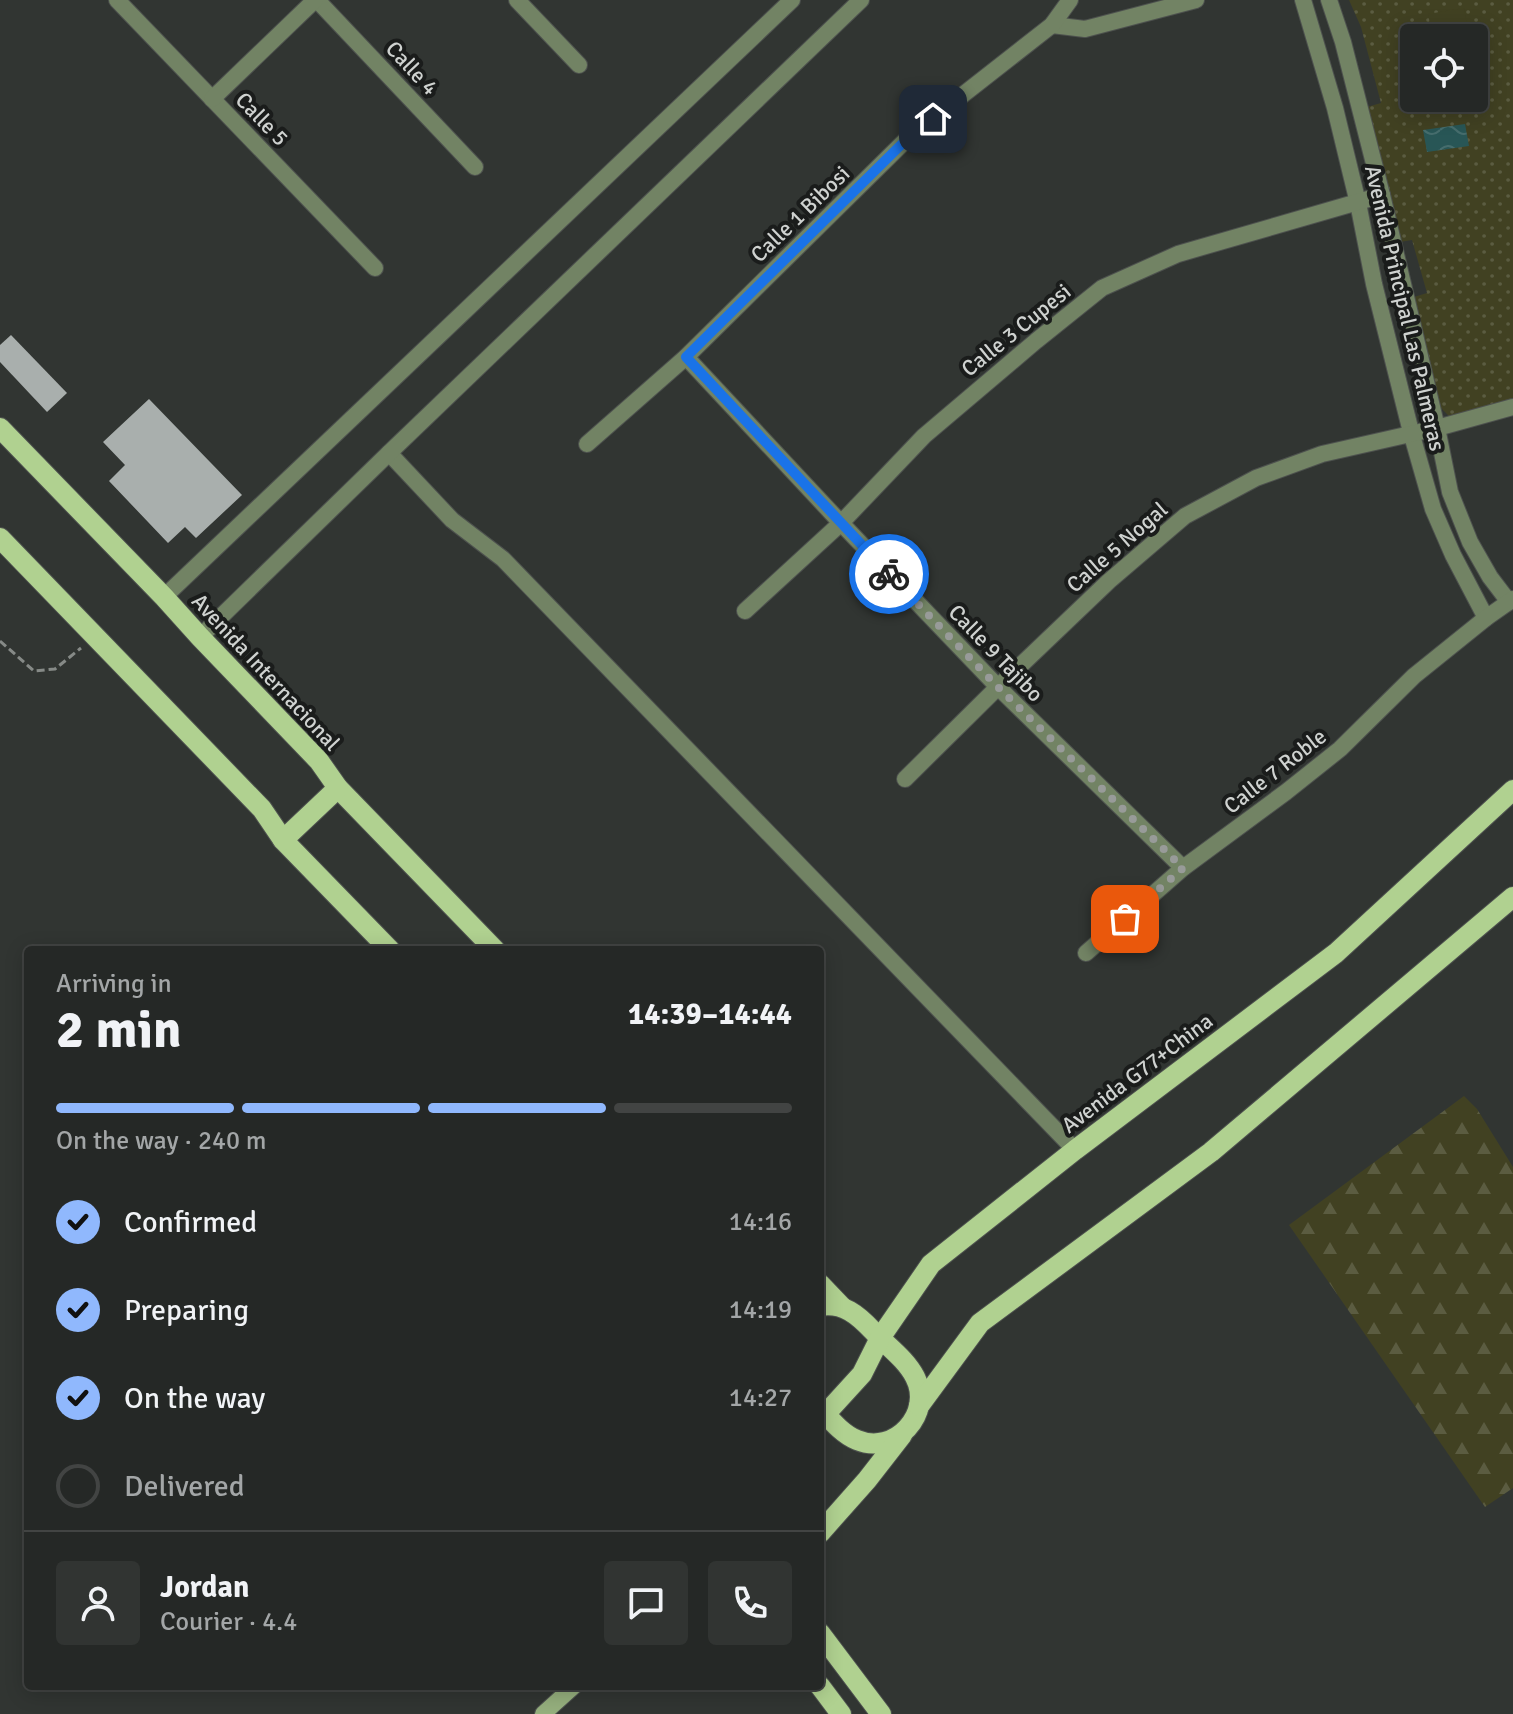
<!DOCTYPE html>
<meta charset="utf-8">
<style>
body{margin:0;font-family:Signika,sans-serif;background:#313432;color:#f1f3f6;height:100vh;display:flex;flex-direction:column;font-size:30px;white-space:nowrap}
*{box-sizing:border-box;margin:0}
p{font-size:26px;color:#a3a6a7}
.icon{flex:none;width:44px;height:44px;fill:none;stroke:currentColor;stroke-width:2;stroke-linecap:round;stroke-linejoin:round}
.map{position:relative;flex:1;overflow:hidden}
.sheet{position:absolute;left:24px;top:946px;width:800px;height:744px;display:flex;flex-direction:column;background:#252826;border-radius:8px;box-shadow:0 4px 20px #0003,0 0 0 2px #424443}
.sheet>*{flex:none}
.fabs{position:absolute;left:1400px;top:24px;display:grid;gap:16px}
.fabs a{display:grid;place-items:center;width:88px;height:88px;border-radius:8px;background:#252826;box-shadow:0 4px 20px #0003,0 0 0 2px #424443;font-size:40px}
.pin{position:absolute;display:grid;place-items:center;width:68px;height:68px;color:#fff;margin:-34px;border-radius:16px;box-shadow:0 4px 12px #0006}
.courier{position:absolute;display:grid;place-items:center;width:80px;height:80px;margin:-40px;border:6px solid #1a73e8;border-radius:50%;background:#fff;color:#222;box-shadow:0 2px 10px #0007}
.overview em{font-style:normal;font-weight:700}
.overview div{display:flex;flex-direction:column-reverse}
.overview{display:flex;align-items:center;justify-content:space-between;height:136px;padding:0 32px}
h1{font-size:52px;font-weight:700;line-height:60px}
.bar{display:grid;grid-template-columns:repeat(4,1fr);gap:12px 8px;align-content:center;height:96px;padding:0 32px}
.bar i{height:10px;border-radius:6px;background:#424443}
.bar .on{background:#90b8fd}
.bar p{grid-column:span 4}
.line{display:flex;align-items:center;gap:20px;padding:0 32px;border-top:2px solid #424443}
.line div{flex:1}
.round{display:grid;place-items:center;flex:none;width:84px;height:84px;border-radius:8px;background:#313432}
ol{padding:0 32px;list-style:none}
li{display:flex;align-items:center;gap:24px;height:88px}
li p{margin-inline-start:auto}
li .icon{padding:8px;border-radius:50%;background:#90b8fd;color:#111;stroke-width:4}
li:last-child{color:#a3a6a7}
li i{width:44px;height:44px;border:4px solid #424443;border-radius:50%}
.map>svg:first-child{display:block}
.grass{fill:url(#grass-dots);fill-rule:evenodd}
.forest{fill:url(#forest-firs)}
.pitch{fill:#414122}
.water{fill:url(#water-waves)}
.building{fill:#a9afad}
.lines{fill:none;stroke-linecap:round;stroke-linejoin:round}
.street-casing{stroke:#4d514e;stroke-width:18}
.secondary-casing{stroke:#4d514e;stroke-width:18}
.primary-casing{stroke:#4d514e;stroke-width:22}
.path{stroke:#868a87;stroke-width:3;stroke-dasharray:8 4;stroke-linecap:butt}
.street{stroke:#728364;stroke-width:16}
.secondary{stroke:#95af7d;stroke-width:16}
.primary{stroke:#b0d190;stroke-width:20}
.done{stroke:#989b99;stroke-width:8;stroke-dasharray:0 14.4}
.route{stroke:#1a73e8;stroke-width:10}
.labels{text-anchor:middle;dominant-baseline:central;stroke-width:8;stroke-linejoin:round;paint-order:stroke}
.street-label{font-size:22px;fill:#cfd2d0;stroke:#1a1c1b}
</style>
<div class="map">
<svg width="1513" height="1714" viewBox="0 0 1513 1714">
<defs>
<pattern id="grass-dots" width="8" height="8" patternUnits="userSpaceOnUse" patternTransform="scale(2)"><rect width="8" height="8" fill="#414122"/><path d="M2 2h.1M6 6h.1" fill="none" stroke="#5b5c41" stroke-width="1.8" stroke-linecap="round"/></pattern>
<pattern id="forest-firs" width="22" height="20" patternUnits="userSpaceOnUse" patternTransform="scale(2)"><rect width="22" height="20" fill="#414122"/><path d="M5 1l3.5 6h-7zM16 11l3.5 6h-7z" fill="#5b5c41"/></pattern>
<pattern id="water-waves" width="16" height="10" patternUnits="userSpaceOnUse" patternTransform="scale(2)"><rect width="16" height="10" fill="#285656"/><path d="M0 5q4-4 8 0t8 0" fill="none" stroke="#466d6d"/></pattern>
</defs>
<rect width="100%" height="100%" fill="#313532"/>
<path class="grass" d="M 1349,0 L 1513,0 L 1513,400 L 1450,417 L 1440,407 L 1414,297 L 1427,293 L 1412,240 L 1400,242 L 1367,107 L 1381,103 L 1361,27 ZM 1414,38 L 1474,38 L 1474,98 L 1414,98 Z"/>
<path class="forest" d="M 1464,1096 L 1477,1109 L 1513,1167 L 1513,1488 L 1485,1507 L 1289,1225 Z"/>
<path class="pitch" d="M 1464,8 L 1469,38 L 1433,38 L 1428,14 Z"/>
<path class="water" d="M 1465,124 L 1469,146 L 1427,152 L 1423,130 Z"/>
<g class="building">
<path d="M 11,335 L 67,393 L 47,412 L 0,362 L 0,345 Z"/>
<path d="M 149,399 L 242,495 L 196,538 L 185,527 L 168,543 L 109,481 L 125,465 L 103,442 Z"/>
</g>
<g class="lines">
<defs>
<g id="street">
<path d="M 117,0 L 375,268"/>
<path d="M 317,0 L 475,167"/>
<path d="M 517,0 L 579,65"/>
<path d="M 1303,0 L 1335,108 L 1358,203 L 1374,284 L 1411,432 L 1433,509 L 1453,555 L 1486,618"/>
<path d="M 1329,0 L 1343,42 L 1382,195 L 1437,428 L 1450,492 L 1470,542 L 1490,577 L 1509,602"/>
<path d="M 1052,25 L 1085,29 L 1196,0"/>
<path d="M 212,99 L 315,0"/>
<path d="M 686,357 L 841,523 L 998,687 L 1183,868"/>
<path d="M 587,444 L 686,357 L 909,137 L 1052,25 L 1070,0"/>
<path d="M 389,453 L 452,520 L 503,559 L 1075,1150"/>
<path d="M 164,597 L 792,0"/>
<path d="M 745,611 L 841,523 L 924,436 L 1036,341 L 1102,288 L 1178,254 L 1382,195"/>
<path d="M 200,637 L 389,453 L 861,0"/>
<path d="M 905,779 L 998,687 L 1109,581 L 1185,516 L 1256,478 L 1322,454 L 1437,428 L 1513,407"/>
<path d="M 1086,953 L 1183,868 L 1286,792 L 1340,749 L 1414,676 L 1486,618 L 1513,599"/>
</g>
<path id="secondary" d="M 543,1714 L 574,1686"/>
<g id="primary">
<path d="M 0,428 L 164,597 L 200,637 L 319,761 L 338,788 L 495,950"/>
<path d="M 0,538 L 262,809 L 283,840 L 390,950"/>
<path d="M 283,840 L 338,788"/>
<path d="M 820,1284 L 842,1307"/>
<path d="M 820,1306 C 843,1302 858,1315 873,1331 C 886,1345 906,1359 915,1377 C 934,1413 895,1456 857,1440 C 842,1434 831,1420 820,1408"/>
<path d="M 919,1406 L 980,1323 L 1211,1152 L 1513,897"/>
<path d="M 820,1420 L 862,1374 L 880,1338 L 931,1264 L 1075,1150 L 1336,953 L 1513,790"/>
<path d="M 820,1533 L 867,1480 L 902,1435"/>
<path d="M 820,1633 L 881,1714"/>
<path d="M 820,1686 L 841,1714"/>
</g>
</defs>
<use href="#street" class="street-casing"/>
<use href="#secondary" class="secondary-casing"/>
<use href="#primary" class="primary-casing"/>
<path class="path" d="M 0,641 L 34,671 L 55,669 L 81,648"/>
<use href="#street" class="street"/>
<use href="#secondary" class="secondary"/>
<use href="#primary" class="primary"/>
</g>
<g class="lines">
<path class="done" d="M 889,574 L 998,687 L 1183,868 L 1125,919"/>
<path class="route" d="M 889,574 L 686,357 L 909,137 L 933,119"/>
</g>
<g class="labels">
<g class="street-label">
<text transform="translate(412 68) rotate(47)">Calle 4</text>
<text transform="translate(262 119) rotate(46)">Calle 5</text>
<text transform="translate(800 214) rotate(-44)">Calle 1 Bibosi</text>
<text transform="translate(1405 308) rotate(77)">Avenida Principal Las Palmeras</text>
<text transform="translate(1016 330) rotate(-39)">Calle 3 Cupesi</text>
<text transform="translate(1117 547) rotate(-41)">Calle 5 Nogal</text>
<text transform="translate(996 653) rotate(46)">Calle 9 Tajibo</text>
<text transform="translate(266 672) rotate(47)">Avenida Internacional</text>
<text transform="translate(1275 771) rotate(-38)">Calle 7 Roble</text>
<text transform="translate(1137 1073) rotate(-37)">Avenida G77+China</text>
</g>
</g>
</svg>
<div class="fabs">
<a><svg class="icon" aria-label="locate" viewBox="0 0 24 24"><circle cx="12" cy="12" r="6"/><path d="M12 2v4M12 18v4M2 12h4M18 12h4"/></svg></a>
</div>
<div class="pin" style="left:1125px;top:919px;background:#ea580c"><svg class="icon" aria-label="bag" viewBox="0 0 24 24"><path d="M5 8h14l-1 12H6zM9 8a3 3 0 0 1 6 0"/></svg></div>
<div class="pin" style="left:933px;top:119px;background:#1f2937"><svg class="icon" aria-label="home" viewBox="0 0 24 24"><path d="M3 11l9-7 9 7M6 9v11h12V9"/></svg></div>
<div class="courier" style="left:889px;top:574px"><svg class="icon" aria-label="bike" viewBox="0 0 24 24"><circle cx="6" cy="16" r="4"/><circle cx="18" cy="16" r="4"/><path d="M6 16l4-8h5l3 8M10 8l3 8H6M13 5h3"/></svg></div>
<section class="sheet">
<div class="overview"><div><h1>2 min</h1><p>Arriving in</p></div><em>14:39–14:44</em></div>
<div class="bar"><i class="on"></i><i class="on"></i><i class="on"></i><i></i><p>On the way · 240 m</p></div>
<ol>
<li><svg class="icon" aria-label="check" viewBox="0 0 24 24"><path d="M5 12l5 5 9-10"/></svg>Confirmed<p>14:16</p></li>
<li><svg class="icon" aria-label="check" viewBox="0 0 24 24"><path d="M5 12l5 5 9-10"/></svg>Preparing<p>14:19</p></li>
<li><svg class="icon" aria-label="check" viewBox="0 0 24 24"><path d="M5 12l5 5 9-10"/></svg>On the way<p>14:27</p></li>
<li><i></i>Delivered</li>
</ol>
<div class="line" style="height:144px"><a class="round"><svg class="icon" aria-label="person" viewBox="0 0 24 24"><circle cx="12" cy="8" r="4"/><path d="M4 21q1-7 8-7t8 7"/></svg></a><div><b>Jordan</b><p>Courier · 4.4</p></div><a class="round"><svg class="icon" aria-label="chat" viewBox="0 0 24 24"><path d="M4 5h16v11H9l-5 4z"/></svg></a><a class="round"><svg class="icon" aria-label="phone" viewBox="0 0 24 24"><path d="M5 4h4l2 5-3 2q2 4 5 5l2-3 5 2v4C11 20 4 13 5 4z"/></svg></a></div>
</section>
</div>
